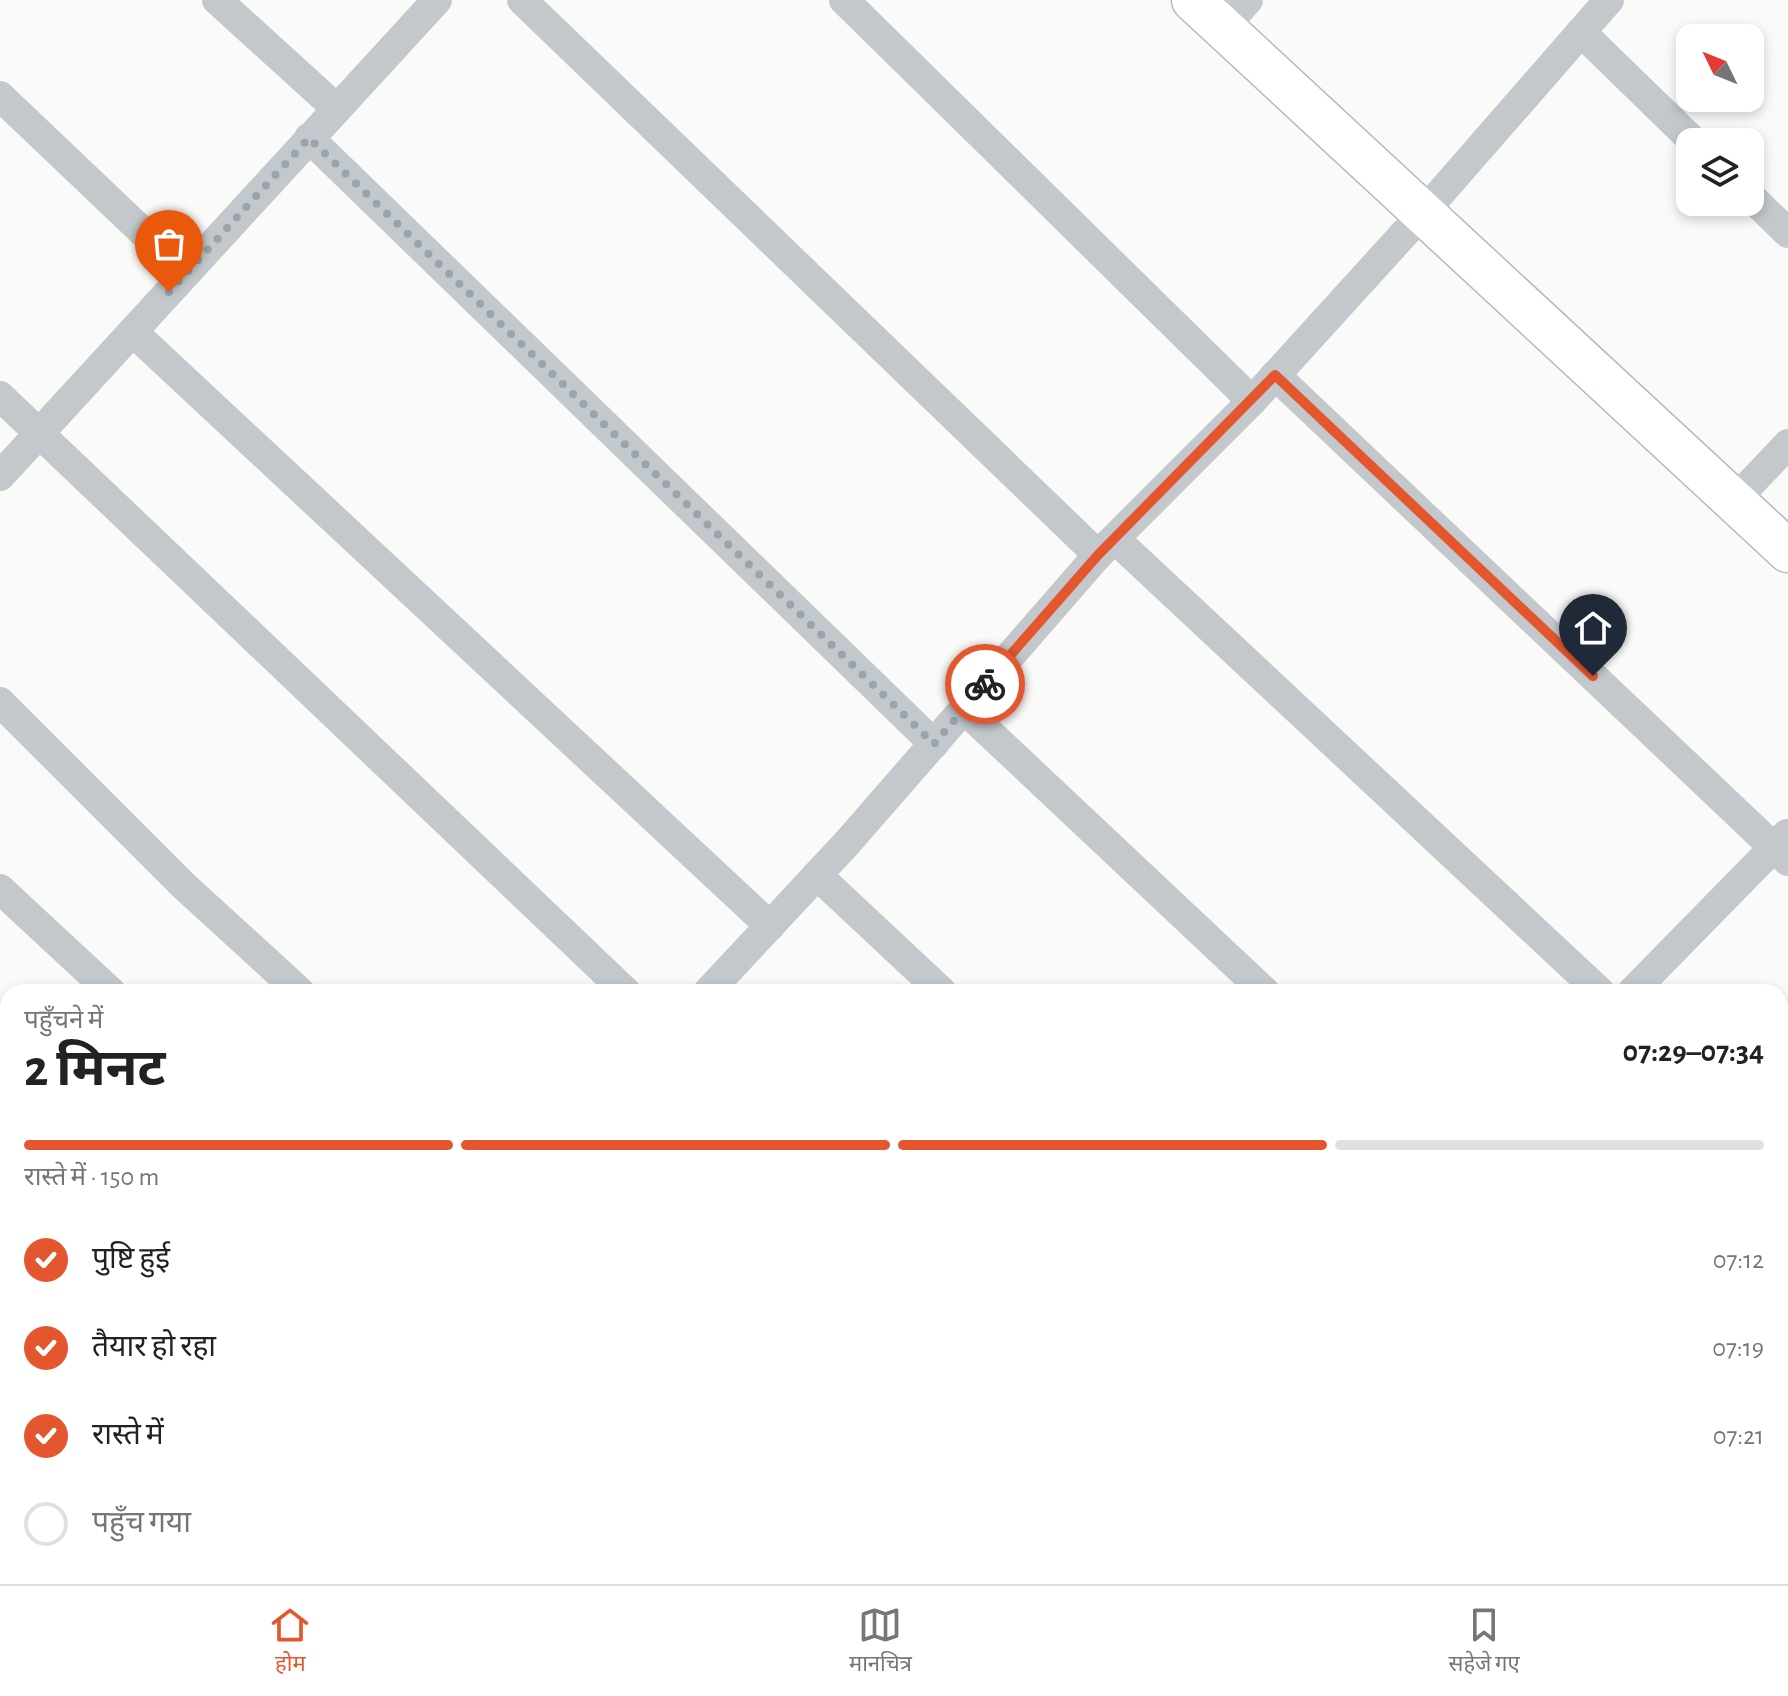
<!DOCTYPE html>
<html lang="hi">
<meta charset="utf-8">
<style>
body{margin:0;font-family:"Alegreya Sans","Noto Sans Devanagari",sans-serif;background:#f6f6f6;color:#222;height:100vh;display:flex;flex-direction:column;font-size:30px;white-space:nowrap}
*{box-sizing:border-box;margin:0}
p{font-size:26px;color:#767676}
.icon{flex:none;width:44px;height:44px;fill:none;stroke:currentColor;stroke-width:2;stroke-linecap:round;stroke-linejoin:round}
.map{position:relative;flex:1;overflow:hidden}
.side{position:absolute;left:0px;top:984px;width:1788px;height:600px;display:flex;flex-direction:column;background:#fff;border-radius:24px 24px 0 0;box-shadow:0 4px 12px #0003}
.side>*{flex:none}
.needle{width:52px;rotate:313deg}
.controls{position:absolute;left:1676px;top:24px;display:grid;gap:16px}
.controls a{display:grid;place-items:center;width:88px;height:88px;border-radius:16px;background:#fff;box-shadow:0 4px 12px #0003;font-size:40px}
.pin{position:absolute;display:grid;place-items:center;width:68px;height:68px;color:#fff;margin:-82px -34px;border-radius:50% 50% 50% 0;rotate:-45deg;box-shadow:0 0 8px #0007}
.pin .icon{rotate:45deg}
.courier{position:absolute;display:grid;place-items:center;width:80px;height:80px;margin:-40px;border:6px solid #e4572e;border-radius:50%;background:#fff;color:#222;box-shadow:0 2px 10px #0007}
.headline em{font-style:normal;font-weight:700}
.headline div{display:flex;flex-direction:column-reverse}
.headline{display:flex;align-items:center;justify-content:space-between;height:136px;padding:0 24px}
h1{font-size:52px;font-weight:700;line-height:60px}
.bar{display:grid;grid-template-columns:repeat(4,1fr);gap:12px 8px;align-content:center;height:96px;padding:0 24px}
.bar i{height:10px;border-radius:6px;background:#e0e0e0}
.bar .current{background:#e4572e}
.bar p{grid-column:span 4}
ol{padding:0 24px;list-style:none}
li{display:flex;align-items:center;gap:24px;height:88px}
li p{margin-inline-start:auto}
li .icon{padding:8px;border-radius:50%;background:#e4572e;color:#fff;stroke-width:4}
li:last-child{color:#767676}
li i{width:44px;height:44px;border:4px solid #e0e0e0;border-radius:50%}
.tabs{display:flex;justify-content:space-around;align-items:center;height:112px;border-top:2px solid #e0e0e0;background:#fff;font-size:22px;color:#767676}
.tabs a{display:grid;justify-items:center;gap:4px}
.tabs .current{color:#e4572e}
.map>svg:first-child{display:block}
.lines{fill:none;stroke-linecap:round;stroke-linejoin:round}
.secondary-casing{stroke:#b3babf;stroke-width:45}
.street{stroke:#c3c8cc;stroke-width:30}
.secondary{stroke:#fff;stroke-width:42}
.done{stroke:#99a4ac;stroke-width:8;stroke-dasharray:0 14.4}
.route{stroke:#e4572e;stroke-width:10}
</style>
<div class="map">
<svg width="1788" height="1584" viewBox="0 0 1788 1584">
<rect width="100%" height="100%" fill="#fafaf8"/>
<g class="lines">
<defs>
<path id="secondary" d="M 1193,0 L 1788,551"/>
</defs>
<use href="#secondary" class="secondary-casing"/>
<g class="street">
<path d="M 217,0 L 337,109"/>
<path d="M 522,0 L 1098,555"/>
<path d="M 844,0 L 1252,401"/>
<path d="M 1223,28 L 1248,0"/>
<path d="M 1581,32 L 1694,142"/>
<path d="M 0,96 L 186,273"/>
<path d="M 309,138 L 934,744"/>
<path d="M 1750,196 L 1788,233"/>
<path d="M 133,332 L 770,926"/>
<path d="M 1275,375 L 1788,861"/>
<path d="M 0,396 L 626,992"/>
<path d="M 0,476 L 437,0"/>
<path d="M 1734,501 L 1788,444"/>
<path d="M 1115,539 L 1600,992"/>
<path d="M 0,702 L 183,885 L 300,992"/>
<path d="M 964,709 L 1265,992"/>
<path d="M 817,875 L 942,992"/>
<path d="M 0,889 L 111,992"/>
<path d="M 708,992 L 847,843 L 1098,555 L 1252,401 L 1423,213 L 1609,0"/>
<path d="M 1632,992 L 1787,834"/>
<path d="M 1780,1161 L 1788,1168"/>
<path d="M 0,1176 L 8,1183"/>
<path d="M 0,1333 L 8,1325"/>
<path d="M 1780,1473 L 1788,1480"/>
<path d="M 0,1506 L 8,1513"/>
<path d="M 79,1576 L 88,1584"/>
<path d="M 762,1576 L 772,1584"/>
<path d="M 1150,1576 L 1158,1584"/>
<path d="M 1566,1576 L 1575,1584"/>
<path d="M 126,1584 L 134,1576"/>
<path d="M 1100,1584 L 1107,1576"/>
</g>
<use href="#secondary" class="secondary"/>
</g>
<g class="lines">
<path class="done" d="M 169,292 L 309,138 L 934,744 L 985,684"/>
<path class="route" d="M 985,684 L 1098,555 L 1275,375 L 1593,676"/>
</g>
</svg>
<div class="controls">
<a><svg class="needle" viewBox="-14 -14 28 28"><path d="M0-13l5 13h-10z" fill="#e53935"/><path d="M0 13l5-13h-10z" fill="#767676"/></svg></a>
<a><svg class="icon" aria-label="layers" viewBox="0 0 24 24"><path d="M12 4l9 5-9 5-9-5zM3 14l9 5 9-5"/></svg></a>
</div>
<div class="pin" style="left:169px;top:292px;background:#ea580c"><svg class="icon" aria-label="bag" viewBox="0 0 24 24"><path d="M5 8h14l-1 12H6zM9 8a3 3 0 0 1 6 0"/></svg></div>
<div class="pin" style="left:1593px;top:676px;background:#1f2937"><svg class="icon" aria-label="home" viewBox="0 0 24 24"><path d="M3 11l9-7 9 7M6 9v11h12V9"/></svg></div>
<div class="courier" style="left:985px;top:684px"><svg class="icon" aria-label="bike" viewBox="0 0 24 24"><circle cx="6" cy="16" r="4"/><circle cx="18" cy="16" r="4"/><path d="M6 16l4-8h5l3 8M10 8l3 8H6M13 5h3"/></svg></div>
<section class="side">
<div class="headline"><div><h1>2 मिनट</h1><p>पहुँचने में</p></div><em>07:29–07:34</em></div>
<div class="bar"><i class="current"></i><i class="current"></i><i class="current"></i><i></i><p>रास्ते में · 150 m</p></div>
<ol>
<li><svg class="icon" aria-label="check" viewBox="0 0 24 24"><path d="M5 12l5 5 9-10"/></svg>पुष्टि हुई<p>07:12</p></li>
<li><svg class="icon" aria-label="check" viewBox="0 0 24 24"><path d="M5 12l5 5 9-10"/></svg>तैयार हो रहा<p>07:19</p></li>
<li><svg class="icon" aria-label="check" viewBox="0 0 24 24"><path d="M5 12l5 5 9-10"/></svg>रास्ते में<p>07:21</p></li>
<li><i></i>पहुँच गया</li>
</ol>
</section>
</div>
<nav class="tabs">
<a class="current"><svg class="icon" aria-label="home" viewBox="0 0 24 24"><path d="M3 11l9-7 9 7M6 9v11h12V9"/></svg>होम</a>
<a><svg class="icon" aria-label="map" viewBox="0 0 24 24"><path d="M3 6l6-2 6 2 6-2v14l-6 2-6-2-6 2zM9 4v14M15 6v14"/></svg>मानचित्र</a>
<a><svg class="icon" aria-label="saved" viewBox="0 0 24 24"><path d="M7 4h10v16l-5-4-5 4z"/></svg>सहेजे गए</a>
</nav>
